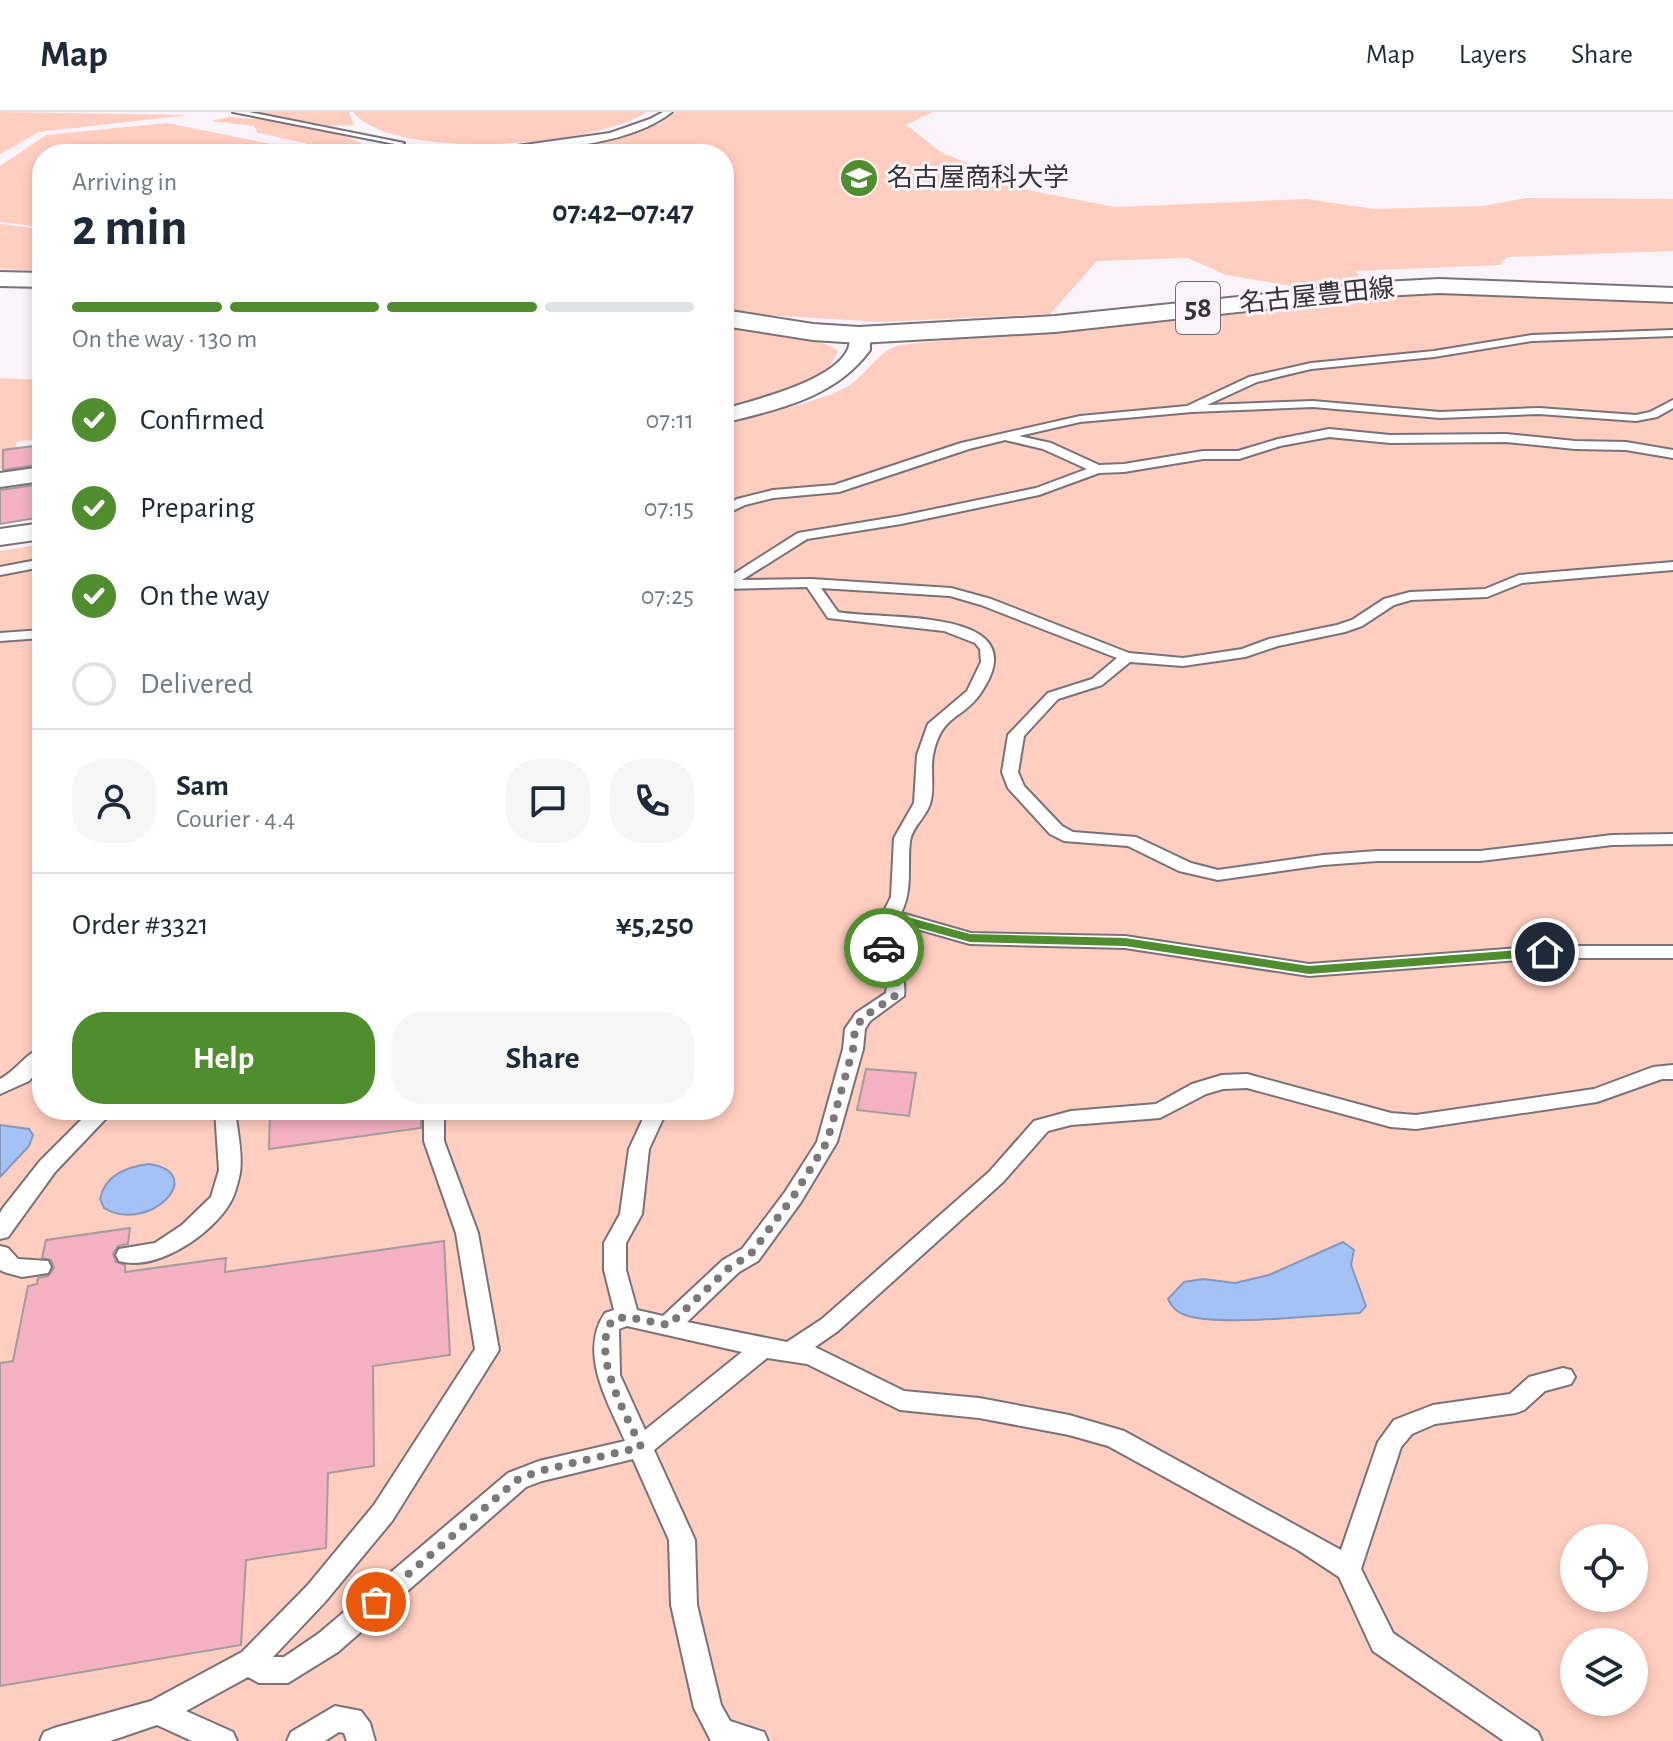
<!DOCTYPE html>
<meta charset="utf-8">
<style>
body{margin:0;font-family:"Alegreya Sans","Noto Sans JP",sans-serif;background:#f6f6f7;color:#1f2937;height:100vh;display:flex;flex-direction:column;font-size:30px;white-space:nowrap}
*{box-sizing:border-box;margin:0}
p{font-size:26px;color:#747a83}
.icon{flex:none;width:44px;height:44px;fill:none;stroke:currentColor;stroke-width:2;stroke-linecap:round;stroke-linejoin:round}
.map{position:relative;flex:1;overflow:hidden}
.drawer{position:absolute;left:32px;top:32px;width:702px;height:976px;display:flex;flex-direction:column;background:#fff;border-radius:32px;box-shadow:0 4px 12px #0003}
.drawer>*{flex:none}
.controls{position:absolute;left:1560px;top:1412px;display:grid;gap:16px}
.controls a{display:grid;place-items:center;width:88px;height:88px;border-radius:50%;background:#fff;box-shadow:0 4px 12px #0003;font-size:40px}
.pin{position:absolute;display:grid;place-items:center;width:68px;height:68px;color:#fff;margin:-34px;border:4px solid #fff;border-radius:50%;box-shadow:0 2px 8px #0007}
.courier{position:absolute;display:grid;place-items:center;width:80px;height:80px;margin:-40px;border:6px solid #4f8d2e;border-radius:50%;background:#fff;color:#222;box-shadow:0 2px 10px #0007}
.headline em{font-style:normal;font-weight:700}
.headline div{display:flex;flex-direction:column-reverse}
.headline{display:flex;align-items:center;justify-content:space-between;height:136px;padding:0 40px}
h1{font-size:52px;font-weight:700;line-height:60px}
.bar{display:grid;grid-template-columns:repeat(4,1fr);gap:12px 8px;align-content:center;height:96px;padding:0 40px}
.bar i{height:10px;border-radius:6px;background:#e0e1e3}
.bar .selected{background:#4f8d2e}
.bar p{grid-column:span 4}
.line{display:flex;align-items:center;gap:20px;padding:0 40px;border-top:2px solid #e0e1e3}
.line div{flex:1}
.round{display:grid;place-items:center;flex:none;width:84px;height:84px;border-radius:32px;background:#f6f6f7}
ol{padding:0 40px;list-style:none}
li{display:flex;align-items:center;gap:24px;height:88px}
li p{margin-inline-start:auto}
li .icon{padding:8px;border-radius:50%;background:#4f8d2e;color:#fff;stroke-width:4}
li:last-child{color:#747a83}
li i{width:44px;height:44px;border:4px solid #e0e1e3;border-radius:50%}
.primary-button{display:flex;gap:16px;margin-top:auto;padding:16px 40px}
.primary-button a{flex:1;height:92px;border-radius:32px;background:#4f8d2e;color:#fff;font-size:32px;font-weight:700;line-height:92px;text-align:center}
.primary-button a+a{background:#f6f6f7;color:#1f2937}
header{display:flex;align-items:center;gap:48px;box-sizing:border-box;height:112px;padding:0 40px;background:#fff;border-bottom:2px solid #e0e1e3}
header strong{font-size:38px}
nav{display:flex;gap:44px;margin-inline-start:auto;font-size:28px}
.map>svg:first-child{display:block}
.green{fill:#ffcec0;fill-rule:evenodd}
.water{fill:#a5c2f7;stroke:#8497bd;stroke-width:2}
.building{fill:#f4b1c2;stroke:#a59b9d;stroke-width:2}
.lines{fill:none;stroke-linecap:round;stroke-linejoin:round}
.lane-casing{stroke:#797278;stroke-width:4}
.street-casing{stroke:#797278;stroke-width:4}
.primary-casing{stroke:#797278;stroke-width:4}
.lane{fill:#fff;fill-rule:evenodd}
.street{fill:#fff;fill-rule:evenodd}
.primary{fill:#fff;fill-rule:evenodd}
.route{fill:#4f8d2e}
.done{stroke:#7c777b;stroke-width:8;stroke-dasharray:0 14.4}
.labels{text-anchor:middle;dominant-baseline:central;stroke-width:6;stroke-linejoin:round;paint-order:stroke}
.far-poi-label{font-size:26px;fill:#373437;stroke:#fbf3fa;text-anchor:start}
.far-street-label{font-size:26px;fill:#373437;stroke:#fbf3fa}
.shield{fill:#fbf3fa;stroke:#726d72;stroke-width:2}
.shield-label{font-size:30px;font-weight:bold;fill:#373437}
</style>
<header>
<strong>Map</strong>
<nav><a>Map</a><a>Layers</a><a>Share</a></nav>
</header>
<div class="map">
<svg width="1673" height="1629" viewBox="0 0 1673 1629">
<rect width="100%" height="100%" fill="#fbf3fa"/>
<g class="green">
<path d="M 0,0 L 188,3 L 39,20 L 0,42 Z"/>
<path d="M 252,0 L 349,0 L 354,13 L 331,14 Z"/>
<path d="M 353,0 L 646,0 C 597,35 392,50 353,0 Z"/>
<path d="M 676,0 L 932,0 L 906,13 L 942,41 L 981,56 L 997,72 L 1115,95 L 1307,87 L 1374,97 L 1483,94 L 1526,86 L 1673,87 L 1673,139 L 1507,145 L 1500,153 L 1355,159 L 1367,172 L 1291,174 L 1226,163 L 1188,146 L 1097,149 L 1050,202 L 882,210 L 746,202 L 724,199 L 724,42 L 562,42 L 586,40 L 597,28 L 660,12 Z"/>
<path d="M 230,5 C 274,8 343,14 378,42 L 331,42 L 305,31 L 258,21 L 254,14 L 211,9 Z"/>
<path d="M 167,11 L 320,42 L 42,42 L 42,115 L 0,110 L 0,54 L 46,23 Z"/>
<path d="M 0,112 L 42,117 L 42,159 L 0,157 Z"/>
<path d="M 1430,180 L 1673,187 L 1673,1629 L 0,1629 L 0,439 L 42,432 L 42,998 L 724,998 L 724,314 C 761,302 808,293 843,277 C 866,266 876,239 900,233 L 1321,188 ZM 1574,1426 L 1634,1426 L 1634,1486 L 1574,1486 ZM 1574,1530 L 1634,1530 L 1634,1590 L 1574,1590 Z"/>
<path d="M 724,213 C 756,218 813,220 838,239 L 829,257 L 804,273 L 724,298 Z"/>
<path d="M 0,266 L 42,268 L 42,327 L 16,330 L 18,355 L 0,357 Z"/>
</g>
<g class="water">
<path d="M 0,1013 L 29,1017 L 33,1023 L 29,1034 L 0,1065 Z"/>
<path d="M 149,1052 C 210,1061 148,1123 104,1096 L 100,1087 C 105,1063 126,1055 149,1052 Z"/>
<path d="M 1343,1130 L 1354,1138 L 1351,1153 L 1366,1194 L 1360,1201 C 1320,1203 1218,1215 1185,1203 C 1176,1200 1172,1195 1168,1187 L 1184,1170 L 1203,1167 L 1235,1171 L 1269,1163 Z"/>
</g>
<g class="building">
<path d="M 42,333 L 42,352 L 3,358 L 3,338 Z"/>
<path d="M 42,372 L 42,405 L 0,412 L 0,378 Z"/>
<path d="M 866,957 L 916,961 L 909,1004 L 857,998 Z"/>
<path d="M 270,998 L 421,998 L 421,1016 L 269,1037 Z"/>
<path d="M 130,1116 L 128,1132 L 118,1134 L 113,1142 L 116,1150 L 125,1153 L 125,1160 L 226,1146 L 225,1160 L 444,1129 L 450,1243 L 373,1254 L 374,1354 L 328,1361 L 326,1436 L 246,1448 L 241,1533 L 0,1574 L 0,1251 L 13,1249 L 28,1174 L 37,1172 L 38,1166 L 48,1164 L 54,1156 L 51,1148 L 42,1146 L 46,1128 Z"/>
</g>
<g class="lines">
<defs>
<g id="lane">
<path d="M 233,0 L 249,0 L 404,31 L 400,33 Z"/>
<path d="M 663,0 L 672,0 C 631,33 551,38 500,39 L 496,37 L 610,21 L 650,7 Z"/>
<path d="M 1673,218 L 1673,224 L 1532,229 L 1434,245 L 1311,257 L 1257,270 L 1207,293 L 1313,289 L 1440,300 L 1539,296 L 1636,303 L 1650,300 L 1673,288 L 1673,296 L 1657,305 L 1636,309 L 1539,302 L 1440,306 L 1313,295 L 1192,300 L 1080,310 L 1019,324 L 1051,331 L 1099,353 L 1124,352 L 1203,339 L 1238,339 L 1278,327 L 1329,317 L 1390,323 L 1506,322 L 1575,329 L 1626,330 L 1673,338 L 1673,346 L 1626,338 L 1575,337 L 1506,330 L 1390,331 L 1329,325 L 1280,334 L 1239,347 L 1203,347 L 1124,360 L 1099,361 L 1039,383 L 901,412 L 807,427 L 742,468 L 811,467 L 951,476 L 991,487 L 1129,541 L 1183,546 L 1242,537 L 1269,527 L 1337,513 L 1352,508 L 1384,487 L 1410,480 L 1485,477 L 1519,463 L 1673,450 L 1673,458 L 1522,471 L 1487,485 L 1411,488 L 1394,493 L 1362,514 L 1345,520 L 1278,534 L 1245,545 L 1183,554 L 1130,550 L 1102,573 L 1058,587 L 1024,624 L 1018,660 L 1024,674 L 1062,714 L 1073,720 L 1136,725 L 1191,751 L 1218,758 L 1323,743 L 1377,739 L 1480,739 L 1612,723 L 1673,722 L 1673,732 L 1612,733 L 1480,749 L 1377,749 L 1323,753 L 1218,768 L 1179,759 L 1128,734 L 1064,729 L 1050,722 L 1008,676 L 1002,660 L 1008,623 L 1048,581 L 1092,567 L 1117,546 L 981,493 L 950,484 L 821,476 L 838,500 C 882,509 1042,493 980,582 C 962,608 941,602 933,643 C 930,658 935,677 930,692 C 926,705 912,715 910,729 C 907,755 913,777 901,801 L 971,821 L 1125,824 L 1309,852 L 1545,834 L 1673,834 L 1673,846 L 1545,846 L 1309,864 L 1125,836 L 970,832 L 896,811 C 883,837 908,855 904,884 L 870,909 L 865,917 L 863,937 L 837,1030 L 801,1090 L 758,1149 L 739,1160 L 687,1210 L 787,1230 L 822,1207 L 989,1060 L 1034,1009 L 1071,999 L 1156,992 L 1192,972 L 1222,963 L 1247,962 L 1391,1001 L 1416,1003 L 1594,977 L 1653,955 L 1673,953 L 1673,967 L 1662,967 L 1597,990 L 1416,1017 L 1391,1015 L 1247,976 L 1223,977 L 1206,982 L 1160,1006 L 1071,1013 L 1048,1019 L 1003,1070 L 838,1219 L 815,1235 L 904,1279 L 979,1286 L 1069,1303 L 1124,1319 L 1341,1438 L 1378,1330 L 1394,1308 L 1433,1293 L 1510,1282 L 1529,1265 L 1563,1256 L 1571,1258 L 1575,1265 L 1571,1272 L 1545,1279 L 1524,1298 L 1516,1301 L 1435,1312 L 1412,1322 L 1401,1335 L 1361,1457 L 1393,1521 L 1538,1620 L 1542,1629 L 1504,1629 L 1373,1539 L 1339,1465 L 1298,1438 L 1108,1334 L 1069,1323 L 979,1306 L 900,1298 L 807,1252 L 767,1246 L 654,1338 L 695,1428 L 697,1493 L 721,1593 L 730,1609 L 764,1620 L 768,1629 L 711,1629 L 694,1596 L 671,1493 L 669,1428 L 633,1347 L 542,1369 L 526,1375 L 338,1540 L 288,1571 L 259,1571 L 248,1565 L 186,1599 L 233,1620 L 237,1629 L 192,1629 L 157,1613 L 110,1629 L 40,1629 L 44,1620 L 54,1616 L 151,1589 L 242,1540 L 307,1474 L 374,1393 L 475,1237 L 456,1121 L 424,1029 L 424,998 L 444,998 L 444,1029 L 478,1121 L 499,1238 L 392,1409 L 325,1490 L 273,1545 L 284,1545 L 318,1522 L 508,1361 L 539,1349 L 625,1329 C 608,1290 578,1241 605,1201 L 614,1198 L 604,1158 L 604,1131 L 620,1102 L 629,1037 L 647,998 L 667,998 L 649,1037 L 642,1102 L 626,1131 L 626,1158 L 637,1198 L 663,1204 L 723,1148 L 742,1137 L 785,1080 L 817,1030 L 843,937 L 845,917 L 856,901 L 886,881 L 888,867 L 875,837 L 873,821 L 891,785 L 894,726 L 914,691 L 917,643 L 928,612 L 967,579 L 981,550 L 980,537 L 975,531 L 944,519 L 828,506 L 807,475 L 724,477 L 724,468 L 798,421 L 901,404 L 1036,376 L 1087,357 L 1043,337 L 1005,328 L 969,337 L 839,380 L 773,386 L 745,393 L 724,403 L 724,394 L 737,387 L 773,378 L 834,373 L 961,331 L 1080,304 L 1187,294 L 1249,265 L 1311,251 L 1434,239 L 1532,223 ZM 627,1214 L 742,1240 L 645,1318 L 620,1263 L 619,1217 Z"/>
<path d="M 42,447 L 42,455 L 0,463 L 0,455 Z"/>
<path d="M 42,518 L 42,526 L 0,529 L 0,521 Z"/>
<path d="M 42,936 L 42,954 L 29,969 L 0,982 L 0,967 C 16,959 27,940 42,936 Z"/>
<path d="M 91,998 L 114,998 L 55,1060 L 8,1125 L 0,1127 L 0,1101 L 3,1096 L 40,1049 Z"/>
<path d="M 215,998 L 235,998 C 237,1017 243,1042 240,1061 C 238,1070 235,1083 230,1091 C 212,1122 157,1160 119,1149 L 116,1143 L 119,1137 L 155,1131 L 182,1113 L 211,1085 L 219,1058 Z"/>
<path d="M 0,1134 L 8,1136 L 18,1147 L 48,1149 L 51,1155 L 48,1161 L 22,1165 L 4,1160 L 0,1158 Z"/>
<path d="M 335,1594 L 361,1599 L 370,1611 L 375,1629 L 347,1629 L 344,1621 L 339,1620 L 325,1629 L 287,1629 L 291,1620 Z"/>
</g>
<g id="street">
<path d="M 859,217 L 870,223 L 870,238 C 835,286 778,297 724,311 L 724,297 C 755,288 834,269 848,237 C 851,230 848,225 852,219 Z"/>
<path d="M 42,355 L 42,369 L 0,375 L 0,361 Z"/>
<path d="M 42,411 L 42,427 L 0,433 L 0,417 Z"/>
</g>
<g id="primary">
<path d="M 0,160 L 42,161 L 42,175 L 0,174 Z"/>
<path d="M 1439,167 L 1673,176 L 1673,190 L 1439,181 L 1383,184 L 1055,220 L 859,231 L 813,228 L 724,214 L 724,198 L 813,212 L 859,215 L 1055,204 L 1383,170 Z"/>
</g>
</defs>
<use href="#lane" class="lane-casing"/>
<use href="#street" class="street-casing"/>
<use href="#primary" class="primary-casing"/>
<use href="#lane" class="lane"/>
<use href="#street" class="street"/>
<use href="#primary" class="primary"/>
</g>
<path class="route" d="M 889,800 L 970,822 L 1125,826 L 1309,854 L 1545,836 L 1551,840 L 1545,844 L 1309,862 L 1125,834 L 970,830 L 893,809 L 888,821 L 890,836 L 884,840 L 877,836 C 876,823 875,805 889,800 Z"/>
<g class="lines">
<path class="done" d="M 376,1490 L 517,1368 L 539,1359 L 641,1335 C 626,1302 589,1241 613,1207 L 627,1205 L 669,1213 L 731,1154 L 750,1143 L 793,1085 L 827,1030 L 853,937 L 855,917 L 863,905 L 895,884 L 897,867 L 884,836"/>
</g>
<defs>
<symbol id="university-disc" viewBox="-11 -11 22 22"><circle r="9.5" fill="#4f8d2e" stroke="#fbf3fa"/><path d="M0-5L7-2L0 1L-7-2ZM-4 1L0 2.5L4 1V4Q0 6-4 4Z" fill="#fff"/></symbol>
</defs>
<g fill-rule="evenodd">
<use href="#university-disc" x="837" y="44" width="44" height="44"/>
</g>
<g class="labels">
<g class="far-poi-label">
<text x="887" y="66">名古屋商科大学</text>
</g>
<g class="far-street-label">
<text transform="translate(1317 184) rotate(-6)">名古屋豊田線</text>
</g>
<rect class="shield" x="1176" y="170" width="44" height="52" rx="6"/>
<g class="shield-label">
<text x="1198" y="196">58</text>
</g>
</g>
</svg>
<div class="controls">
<a><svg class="icon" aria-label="locate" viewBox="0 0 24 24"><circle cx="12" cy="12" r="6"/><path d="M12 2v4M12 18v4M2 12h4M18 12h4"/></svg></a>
<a><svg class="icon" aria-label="layers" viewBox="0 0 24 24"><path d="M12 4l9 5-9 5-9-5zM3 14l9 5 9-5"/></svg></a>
</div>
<div class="pin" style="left:376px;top:1490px;background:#ea580c"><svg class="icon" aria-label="bag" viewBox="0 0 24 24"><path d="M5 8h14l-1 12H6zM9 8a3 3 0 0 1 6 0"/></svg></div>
<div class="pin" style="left:1545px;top:840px;background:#1f2937"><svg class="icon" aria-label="home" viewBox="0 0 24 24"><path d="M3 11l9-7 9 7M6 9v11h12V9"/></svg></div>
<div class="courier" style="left:884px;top:836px"><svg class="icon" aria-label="car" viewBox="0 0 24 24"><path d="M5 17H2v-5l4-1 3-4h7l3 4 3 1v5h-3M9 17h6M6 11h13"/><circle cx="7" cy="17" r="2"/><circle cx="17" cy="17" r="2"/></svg></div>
<section class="drawer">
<div class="headline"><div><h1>2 min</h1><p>Arriving in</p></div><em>07:42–07:47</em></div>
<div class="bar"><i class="selected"></i><i class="selected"></i><i class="selected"></i><i></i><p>On the way · 130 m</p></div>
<ol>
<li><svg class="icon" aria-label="check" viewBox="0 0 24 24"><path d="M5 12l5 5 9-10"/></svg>Confirmed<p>07:11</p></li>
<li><svg class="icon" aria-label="check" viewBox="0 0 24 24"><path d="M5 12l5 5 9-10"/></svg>Preparing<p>07:15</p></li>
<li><svg class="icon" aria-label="check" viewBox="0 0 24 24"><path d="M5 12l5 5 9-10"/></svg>On the way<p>07:25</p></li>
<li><i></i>Delivered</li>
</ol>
<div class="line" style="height:144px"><a class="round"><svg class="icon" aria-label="person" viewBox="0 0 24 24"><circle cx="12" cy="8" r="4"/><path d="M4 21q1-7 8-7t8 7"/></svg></a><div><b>Sam</b><p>Courier · 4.4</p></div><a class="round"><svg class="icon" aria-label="chat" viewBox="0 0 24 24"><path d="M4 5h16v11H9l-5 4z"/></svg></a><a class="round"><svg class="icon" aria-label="phone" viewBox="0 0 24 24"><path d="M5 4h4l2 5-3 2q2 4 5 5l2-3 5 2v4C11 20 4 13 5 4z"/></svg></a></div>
<div class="line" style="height:104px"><div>Order #3321</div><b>¥5,250</b></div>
<div class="primary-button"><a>Help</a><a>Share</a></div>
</section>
</div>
